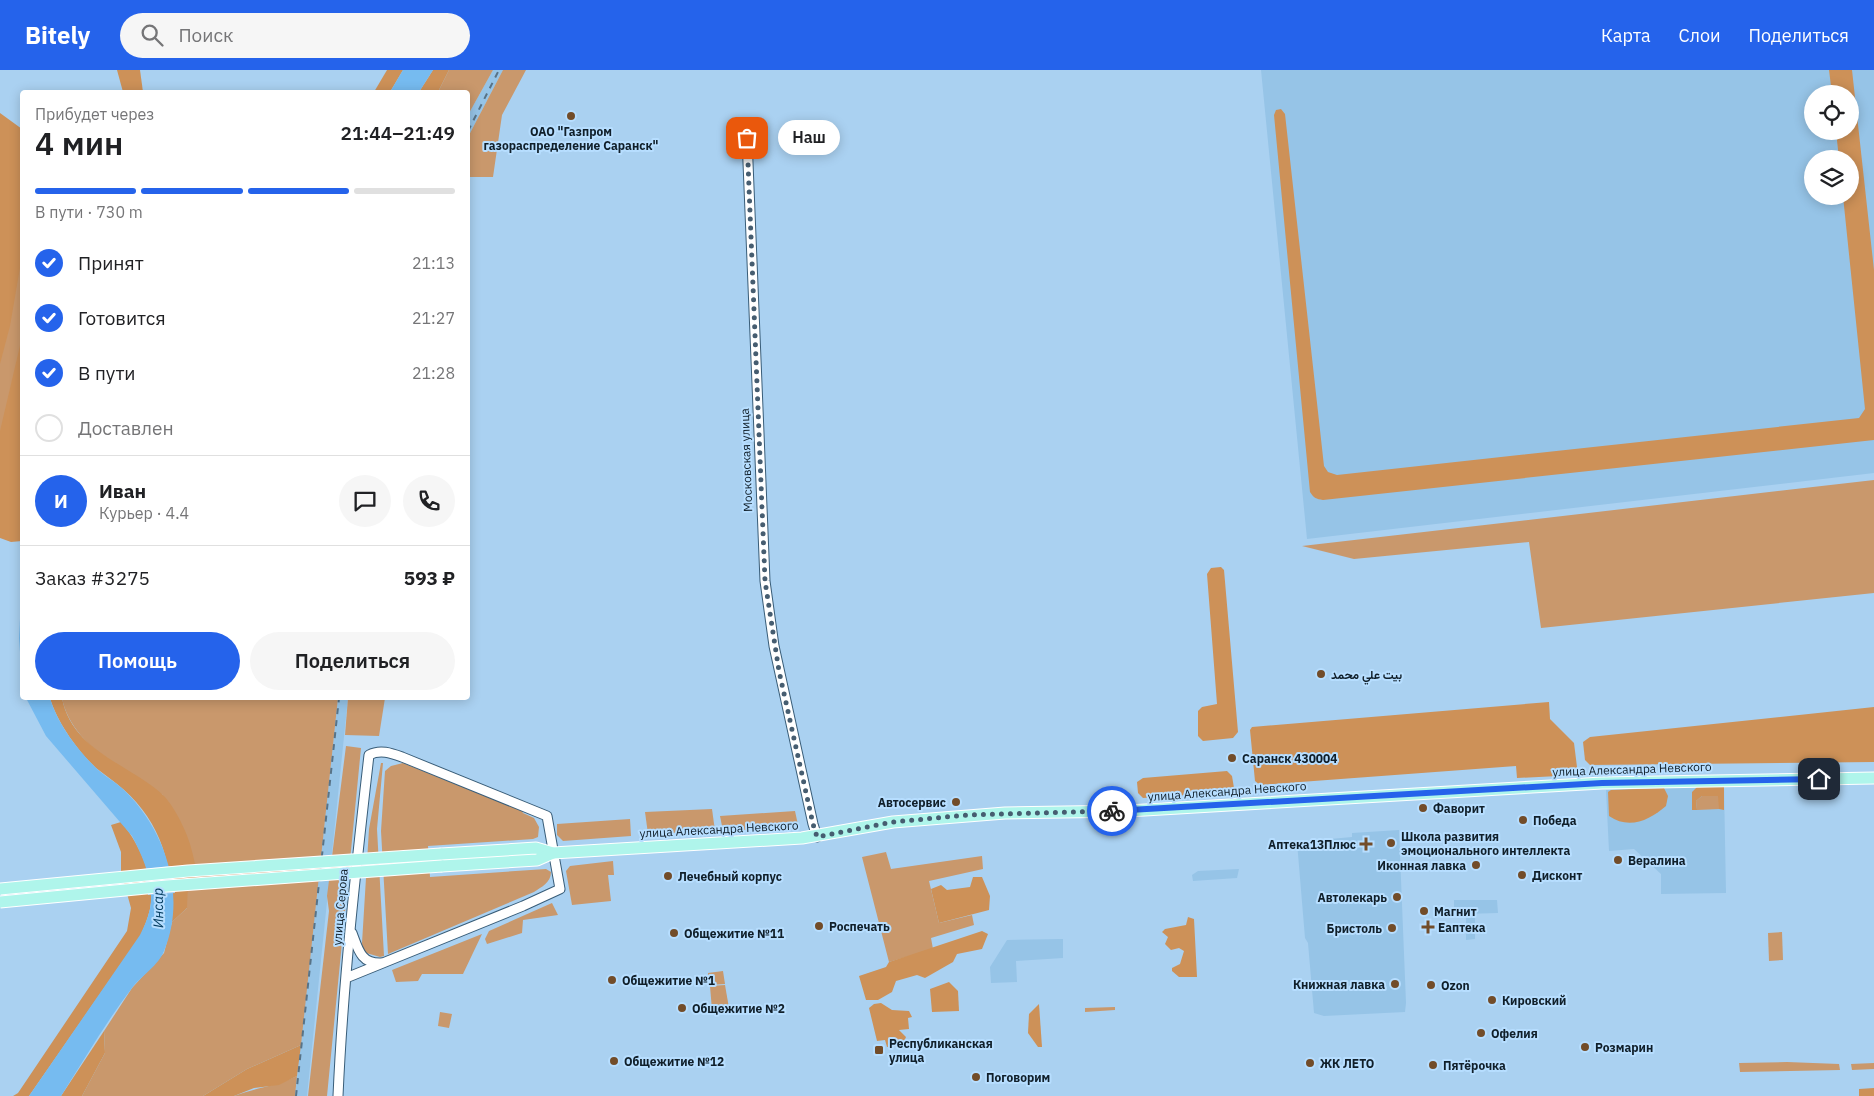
<!DOCTYPE html>
<html lang="ru">
<meta charset="utf-8">
<style>
body{margin:0;font-family:"IBM Plex Sans",Vazirmatn,sans-serif;background:#f6f6f6;color:#202124;height:100vh;display:flex;flex-direction:column;font-size:19px;white-space:nowrap}
*{box-sizing:border-box;margin:0}
p{font-size:16px;color:#757577}
.icon{flex:none;width:28px;height:28px;fill:none;stroke:currentColor;stroke-width:2;stroke-linecap:round;stroke-linejoin:round}
.map{position:relative;flex:1;overflow:hidden}
.sheet{position:absolute;left:20px;top:20px;width:450px;height:610px;display:flex;flex-direction:column;background:#fff;border-radius:5px;box-shadow:0 2px 12px #0003}
.sheet>*{flex:none}
.controls{position:absolute;left:1804px;top:15px;display:grid;gap:10px}
.controls a{display:grid;place-items:center;width:55px;height:55px;border-radius:50%;background:#fff;box-shadow:0 2px 12px #0003;font-size:25px}
.pin{position:absolute;display:grid;place-items:center;width:42px;height:42px;color:#fff;margin:-21px;border-radius:10px;box-shadow:0 2px 8px #0006}
.courier{position:absolute;display:grid;place-items:center;width:50px;height:50px;margin:-25px;border:4px solid #2563eb;border-radius:50%;background:#fff;color:#222;box-shadow:0 1px 6px #0007}
.bubble{position:absolute;height:35px;border-radius:18px;background:#fff;box-shadow:0 2px 12px #0003;font-size:16px;font-weight:600;line-height:35px;text-align:center}
.headline em{font-style:normal;font-weight:600}
.headline div{display:flex;flex-direction:column-reverse}
.headline{display:flex;align-items:center;justify-content:space-between;height:85px;padding:0 15px}
h1{font-size:32px;font-weight:600;line-height:38px}
.bar{display:grid;grid-template-columns:repeat(4,1fr);gap:8px 5px;align-content:center;height:60px;padding:0 15px}
.bar i{height:6px;border-radius:4px;background:#e0e0e0}
.bar .active{background:#2563eb}
.bar p{grid-column:span 4}
.line{display:flex;align-items:center;gap:12px;padding:0 15px;border-top:1px solid #e0e0e0}
.line div{flex:1}
.round{display:grid;place-items:center;flex:none;width:52px;height:52px;border-radius:26px;background:#f6f6f6}
ol{padding:0 15px;list-style:none}
li{display:flex;align-items:center;gap:15px;height:55px}
li p{margin-inline-start:auto}
li .icon{padding:5px;border-radius:50%;background:#2563eb;color:#fff;stroke-width:4}
li:last-child{color:#757577}
li i{width:28px;height:28px;border:2px solid #e0e0e0;border-radius:50%}
.button{display:flex;gap:10px;margin-top:auto;padding:10px 15px}
.button a{flex:1;height:58px;border-radius:30px;background:#2563eb;color:#fff;font-size:20px;font-weight:600;line-height:58px;text-align:center}
.button a+a{background:#f6f6f6;color:#202124}
header{display:flex;align-items:center;gap:30px;box-sizing:border-box;height:70px;padding:0 25px;background:#2563eb;color:#fff}
header strong{font-size:24px}
nav{display:flex;gap:28px;margin-inline-start:auto;font-size:18px}
.search{width:350px;height:45px;background:#f6f6f6;display:flex;align-items:center;gap:12px;box-sizing:border-box;padding:0 18px;border-radius:28px;color:#757577;font-size:19px}
.map>svg:first-child{display:block}
.built{fill:#96c4e7;fill-rule:evenodd}
.green{fill:#c9986c}
.forest{fill:#cd9158}
.water{fill:#76bbf0}
.pier{fill:#aad1f1}
.lines{fill:none;stroke-linecap:round;stroke-linejoin:round}
.minor-casing{stroke:#395d78;stroke-width:11}
.major-casing{stroke:#fff;stroke-width:13}
.minor{stroke:#fff;stroke-width:9}
.major{stroke:#aff5eb;stroke-width:11}
.rail{stroke:#587387;stroke-width:2;stroke-dasharray:6 6;stroke-linecap:butt}
.major-bridge-casing{stroke:#fff;stroke-width:13;stroke-linecap:butt}
.major-bridge{stroke:#aff5eb;stroke-width:11}
.done{stroke:#465d70;stroke-width:5;stroke-dasharray:0 9}
.route{stroke:#2563eb;stroke-width:6}
.poi-dot{fill:#724c29;stroke:#b7deff;stroke-width:2}
.labels{text-anchor:middle;dominant-baseline:central;stroke-width:4;stroke-linejoin:round;paint-order:stroke}
.poi-label{font-size:12px;font-weight:bold;fill:#101f2a;stroke:#b7deff;text-anchor:start}
.street-label{font-size:12px;fill:#101f2a;stroke:#b7deff}
.water-label{font-size:14px;font-style:italic;fill:#063e61;stroke:#b7deff}
</style>
<header>
<strong>Bitely</strong>
<div class="search"><svg class="icon" aria-label="search" viewBox="0 0 24 24"><circle cx="10" cy="10" r="6"/><path d="M15 15l6 6"/></svg>Поиск</div>
<nav><a>Карта</a><a>Слои</a><a>Поделиться</a></nav>
</header>
<div class="map">
<svg width="1874" height="1026" viewBox="0 0 1874 1026">
<rect width="100%" height="100%" fill="#aad1f1"/>
<g class="built">
<path d="M 493,0 L 503,0 L 468,67 L 468,45 Z"/>
<path d="M 1261,0 L 1874,0 L 1874,403 L 1307,469 ZM 1812,24 L 1850,24 L 1850,61 L 1812,61 ZM 1812,89 L 1850,89 L 1850,126 L 1812,126 Z"/>
<path d="M 338,628 L 348,628 L 307,1026 L 295,1026 Z"/>
<path d="M 1724,716 L 1726,823 L 1661,824 L 1661,804 L 1634,779 L 1609,781 L 1606,720 Z"/>
<path d="M 1399,760 L 1406,933 L 1405,942 L 1324,946 L 1314,943 L 1308,873 L 1305,868 L 1297,772 L 1352,767 L 1352,763 Z"/>
<path d="M 1239,799 L 1237,808 L 1193,811 L 1192,805 L 1198,801 Z"/>
<path d="M 1454,830 L 1497,830 L 1498,843 L 1465,844 L 1465,838 L 1454,839 Z"/>
<path d="M 1475,845 L 1475,869 L 1466,870 L 1466,846 Z"/>
<path d="M 1063,869 L 1063,888 L 1016,891 L 1017,912 L 991,913 L 990,897 L 1007,870 Z"/>
</g>
<g class="green">
<path d="M 449,0 L 493,0 L 468,45 L 468,22 L 438,22 Z"/>
<path d="M 503,0 L 526,0 L 502,45 L 493,107 L 468,107 L 468,67 Z"/>
<path d="M 0,56 L 22,72 L 22,468 L 0,460 Z"/>
<path d="M 1874,410 L 1874,523 L 1541,558 L 1529,472 L 1354,489 L 1302,476 Z"/>
<path d="M 62,628 L 338,628 L 301,975 L 247,999 L 203,1026 L 82,1026 L 105,983 L 104,961 L 132,918 L 164,883 L 172,852 L 187,838 L 163,725 C 126,701 71,675 62,628 Z"/>
<path d="M 348,628 L 385,628 L 379,666 L 345,665 Z"/>
<path d="M 346,676 L 361,678 L 327,1026 L 308,1026 L 329,841 L 327,826 Z"/>
<path d="M 381,693 L 383,693 L 377,759 L 384,886 L 380,887 L 363,882 L 362,873 L 369,759 Z"/>
<path d="M 403,693 L 522,741 L 523,743 L 534,748 L 539,757 L 538,767 L 533,769 L 428,776 L 430,807 L 546,799 L 551,802 C 551,813 541,817 534,822 L 388,884 L 381,761 L 385,701 L 391,696 Z"/>
<path d="M 1702,726 L 1719,726 L 1719,739 L 1697,740 L 1696,731 Z"/>
<path d="M 712,739 L 715,761 L 648,764 L 645,742 Z"/>
<path d="M 795,741 L 798,755 L 795,758 L 723,761 L 720,746 Z"/>
<path d="M 630,749 L 631,766 L 563,771 L 557,765 L 557,754 Z"/>
<path d="M 886,782 L 891,799 L 982,786 L 983,799 L 929,811 L 939,853 L 972,845 L 974,855 L 931,868 L 933,879 L 889,892 L 862,787 Z"/>
<path d="M 613,791 L 614,805 L 608,805 L 611,831 L 572,835 L 566,801 L 570,796 Z"/>
<path d="M 552,833 L 558,845 L 523,850 L 522,863 L 487,874 L 485,869 L 489,861 Z"/>
<path d="M 1782,862 L 1783,890 L 1769,891 L 1768,863 Z"/>
<path d="M 482,864 L 463,904 L 422,904 L 418,911 L 396,912 L 392,900 Z"/>
<path d="M 723,901 L 725,914 L 709,915 L 708,903 Z"/>
<path d="M 725,915 L 729,938 L 712,940 L 710,916 Z"/>
<path d="M 1115,937 L 1115,940 L 1085,942 L 1085,938 Z"/>
<path d="M 440,942 L 452,944 L 449,958 L 438,956 Z"/>
<path d="M 1787,992 L 1839,994 L 1840,1000 L 1740,1002 L 1739,993 Z"/>
<path d="M 1874,993 L 1874,999 L 1852,1000 L 1851,994 Z"/>
<path d="M 297,1006 L 295,1026 L 234,1026 C 257,1017 275,1017 297,1006 Z"/>
</g>
<g class="forest">
<path d="M 117,0 L 140,0 L 143,22 L 123,22 Z"/>
<path d="M 387,0 L 403,0 L 390,22 L 374,22 Z"/>
<path d="M 433,0 L 449,0 L 438,22 L 419,22 Z"/>
<path d="M 1829,0 L 1852,0 L 1874,200 L 1874,370 L 1323,430 C 1316,429 1314,428 1310,422 L 1274,45 L 1276,40 L 1281,39 L 1285,44 L 1324,396 L 1328,402 L 1337,405 L 1859,348 L 1865,339 L 1843,126 L 1850,126 L 1850,89 L 1839,89 L 1836,61 L 1850,61 L 1850,24 L 1832,24 Z"/>
<path d="M 0,43 L 22,59 L 22,186 L 10,256 L 0,294 Z"/>
<path d="M 22,267 L 22,471 L 11,472 L 0,468 L 0,361 Z"/>
<path d="M 1221,497 L 1224,500 L 1238,662 L 1233,668 L 1203,671 L 1198,666 L 1198,641 L 1202,637 L 1217,634 L 1207,504 L 1211,498 Z"/>
<path d="M 50,628 L 62,628 C 72,680 128,694 162,724 C 173,734 186,760 190,774 C 193,786 197,796 195,808 L 188,812 L 187,838 L 172,852 C 173,800 164,755 123,719 C 115,712 105,705 96,698 C 77,680 57,652 50,628 Z"/>
<path d="M 1549,632 L 1550,649 L 1574,673 L 1578,705 L 1517,708 L 1516,696 L 1260,715 L 1255,711 L 1250,660 L 1252,657 Z"/>
<path d="M 1874,637 L 1874,692 L 1590,695 L 1585,690 L 1583,672 L 1590,667 Z"/>
<path d="M 1227,701 L 1232,706 L 1234,718 L 1230,722 L 1143,728 L 1138,723 L 1137,712 L 1143,708 Z"/>
<path d="M 1724,716 L 1724,740 L 1719,739 L 1718,726 L 1702,726 L 1696,731 L 1697,740 L 1692,740 L 1692,722 L 1697,717 Z"/>
<path d="M 1664,718 L 1668,726 L 1666,736 C 1650,750 1629,760 1609,746 L 1608,722 L 1611,720 Z"/>
<path d="M 121,752 C 140,774 156,810 150,839 C 148,848 144,857 141,865 L 29,1026 L 13,1026 L 18,1023 L 127,861 L 131,838 L 121,802 L 121,782 L 111,755 Z"/>
<path d="M 973,807 L 982,807 L 990,826 L 989,840 L 939,853 L 931,819 L 941,815 L 947,820 L 970,817 Z"/>
<path d="M 1188,847 L 1194,849 L 1197,907 L 1179,907 L 1172,901 L 1172,898 L 1180,894 L 1184,881 L 1179,878 L 1171,880 L 1165,874 L 1168,867 L 1162,862 L 1165,859 L 1186,855 Z"/>
<path d="M 982,861 L 988,864 L 982,879 L 957,884 L 953,892 L 925,908 L 917,905 L 896,911 L 892,922 L 878,930 L 866,930 L 859,906 L 886,897 L 889,892 Z"/>
<path d="M 949,912 L 958,921 L 959,941 L 932,942 L 930,919 Z"/>
<path d="M 881,933 L 892,940 L 909,941 L 912,947 L 908,948 L 909,959 L 899,960 L 906,967 L 902,976 L 887,977 L 885,970 L 877,971 L 869,938 L 874,934 Z"/>
<path d="M 1039,934 L 1042,977 L 1038,977 L 1028,963 L 1029,944 Z"/>
<path d="M 104,961 L 105,983 L 82,1026 L 61,1026 Z"/>
<path d="M 301,975 L 297,1006 L 279,1015 L 254,1018 L 234,1026 L 203,1026 L 247,999 Z"/>
<path d="M 1874,1018 L 1874,1026 L 1859,1026 L 1859,1019 Z"/>
</g>
<g class="water">
<path d="M 403,0 L 433,0 L 419,22 L 390,22 Z"/>
<path d="M 22,510 L 22,611 L 19,568 Z"/>
<path d="M 26,628 L 50,628 C 57,653 77,679 95,697 C 104,706 116,712 125,721 C 166,761 187,826 164,881 C 159,895 141,906 132,918 C 106,952 84,990 61,1026 L 29,1026 L 140,865 C 144,857 148,848 150,839 C 155,814 143,787 132,766 L 46,666 Z"/>
</g>
<path class="pier" d="M 171,796 L 175,823 L 148,825 L 143,799 Z"/>
<g class="lines">
<defs>
<g id="minor">
<path d="M 747,68 L 765,511 L 774,576 L 813,754 L 817,767"/>
<path d="M 352,863 C 358,879 361,894 381,893"/>
<path d="M 338,1026 C 343,912 356,798 369,685 C 380,679 391,683 402,687 L 547,746 L 560,819 L 523,836 L 346,908"/>
</g>
<g id="major">
<path d="M 441,784 L 536,778 L 553,783 L 802,768 L 893,752 L 1005,743 L 1128,741 L 1602,713 L 1874,708"/>
<path d="M 442,796 L 537,790 L 553,783"/>
</g>
</defs>
<use href="#minor" class="minor-casing"/>
<use href="#major" class="major-casing"/>
<use href="#minor" class="minor"/>
<use href="#major" class="major"/>
<g class="rail">
<path d="M 468,61 L 499,0"/>
<path d="M 296,1026 L 339,628"/>
</g>
<defs>
<g id="major-bridge">
<path d="M 0,819 L 188,801 L 441,784"/>
<path d="M 0,832 L 167,816 L 442,796"/>
</g>
</defs>
<use href="#major-bridge" class="major-bridge-casing"/>
<use href="#major-bridge" class="major-bridge"/>
</g>
<g class="lines">
<path class="done" d="M 747,68 L 765,511 L 779,601 L 813,754 L 817,767 L 893,752 L 967,745 L 1112,741"/>
<path class="route" d="M 1112,741 L 1602,713 L 1819,709"/>
</g>
<g class="poi-dot">
<circle cx="571" cy="46" r="5"/>
<circle cx="1321" cy="604" r="5"/>
<circle cx="1232" cy="688" r="5"/>
<circle cx="956" cy="732" r="5"/>
<circle cx="1423" cy="738" r="5"/>
<circle cx="1523" cy="750" r="5"/>
<circle cx="1391" cy="773" r="5"/>
<path d="M1363.5 766.5h5v5h5v5h-5v5h-5v-5h-5v-5h5z"/>
<circle cx="1618" cy="790" r="5"/>
<circle cx="1476" cy="795" r="5"/>
<circle cx="1522" cy="805" r="5"/>
<circle cx="668" cy="806" r="5"/>
<circle cx="1397" cy="827" r="5"/>
<circle cx="1424" cy="841" r="5"/>
<circle cx="819" cy="856" r="5"/>
<path d="M1425.5 849.5h5v5h5v5h-5v5h-5v-5h-5v-5h5z"/>
<circle cx="1392" cy="858" r="5"/>
<circle cx="674" cy="863" r="5"/>
<circle cx="612" cy="910" r="5"/>
<circle cx="1395" cy="914" r="5"/>
<circle cx="1431" cy="915" r="5"/>
<circle cx="1492" cy="930" r="5"/>
<circle cx="682" cy="938" r="5"/>
<circle cx="1481" cy="963" r="5"/>
<circle cx="1585" cy="977" r="5"/>
<rect x="874" y="975" width="10" height="10" rx="2.5"/>
<circle cx="614" cy="991" r="5"/>
<circle cx="1310" cy="993" r="5"/>
<circle cx="1433" cy="995" r="5"/>
<circle cx="976" cy="1007" r="5"/>
</g>
<g class="labels">
<g class="poi-label">
<text x="571" y="61" text-anchor="middle">ОАО "Газпром<tspan x="571" dy="14">газораспределение Саранск"</tspan></text>
<text x="1331" y="604">بيت علي محمد</text>
<text x="1242" y="688">Саранск 430004</text>
<text x="946" y="732" text-anchor="end">Автосервис</text>
<text x="1433" y="738">Фаворит</text>
<text x="1533" y="750">Победа</text>
<text x="1401" y="766">Школа развития<tspan x="1401" dy="14">эмоционального интеллекта</tspan></text>
<text x="1356" y="774" text-anchor="end">Аптека13Плюс</text>
<text x="1628" y="790">Вералина</text>
<text x="1466" y="795" text-anchor="end">Иконная лавка</text>
<text x="1532" y="805">Дисконт</text>
<text x="678" y="806">Лечебный корпус</text>
<text x="1387" y="827" text-anchor="end">Автолекарь</text>
<text x="1434" y="841">Магнит</text>
<text x="829" y="856">Роспечать</text>
<text x="1438" y="857">Еаптека</text>
<text x="1382" y="858" text-anchor="end">Бристоль</text>
<text x="684" y="863">Общежитие №11</text>
<text x="622" y="910">Общежитие №1</text>
<text x="1385" y="914" text-anchor="end">Книжная лавка</text>
<text x="1441" y="915">Ozon</text>
<text x="1502" y="930">Кировский</text>
<text x="692" y="938">Общежитие №2</text>
<text x="1491" y="963">Офелия</text>
<text x="889" y="973">Республиканская<tspan x="889" dy="14">улица</tspan></text>
<text x="1595" y="977">Розмарин</text>
<text x="624" y="991">Общежитие №12</text>
<text x="1320" y="993">ЖК ЛЕТО</text>
<text x="1443" y="995">Пятёрочка</text>
<text x="986" y="1007">Поговорим</text>
</g>
<g class="street-label">
<text transform="translate(746 390) rotate(-92)">Московская улица</text>
<text transform="translate(1632 699) rotate(-2)">улица Александра Невского</text>
<text transform="translate(1227 721) rotate(-4)">улица Александра Невского</text>
<text transform="translate(719 759) rotate(-3)">улица Александра Невского</text>
<text transform="translate(340 837) rotate(-85)">улица Серова</text>
</g>
<g class="water-label">
<text transform="translate(158 838) rotate(-91)">Инсар</text>
</g>
</g>
</svg>
<div class="controls">
<a><svg class="icon" aria-label="locate" viewBox="0 0 24 24"><circle cx="12" cy="12" r="6"/><path d="M12 2v4M12 18v4M2 12h4M18 12h4"/></svg></a>
<a><svg class="icon" aria-label="layers" viewBox="0 0 24 24"><path d="M12 4l9 5-9 5-9-5zM3 14l9 5 9-5"/></svg></a>
</div>
<div class="pin" style="left:747px;top:68px;background:#ea580c"><svg class="icon" aria-label="bag" viewBox="0 0 24 24"><path d="M5 8h14l-1 12H6zM9 8a3 3 0 0 1 6 0"/></svg></div>
<div class="pin" style="left:1819px;top:709px;background:#1f2937"><svg class="icon" aria-label="home" viewBox="0 0 24 24"><path d="M3 11l9-7 9 7M6 9v11h12V9"/></svg></div>
<div class="courier" style="left:1112px;top:741px"><svg class="icon" aria-label="bike" viewBox="0 0 24 24"><circle cx="6" cy="16" r="4"/><circle cx="18" cy="16" r="4"/><path d="M6 16l4-8h5l3 8M10 8l3 8H6M13 5h3"/></svg></div>
<div class="bubble" style="left:778px;top:50px;width:62px">Наш</div>
<section class="sheet">
<div class="headline"><div><h1>4 мин</h1><p>Прибудет через</p></div><em>21:44–21:49</em></div>
<div class="bar"><i class="active"></i><i class="active"></i><i class="active"></i><i></i><p>В пути · 730 m</p></div>
<ol>
<li><svg class="icon" aria-label="check" viewBox="0 0 24 24"><path d="M5 12l5 5 9-10"/></svg>Принят<p>21:13</p></li>
<li><svg class="icon" aria-label="check" viewBox="0 0 24 24"><path d="M5 12l5 5 9-10"/></svg>Готовится<p>21:27</p></li>
<li><svg class="icon" aria-label="check" viewBox="0 0 24 24"><path d="M5 12l5 5 9-10"/></svg>В пути<p>21:28</p></li>
<li><i></i>Доставлен</li>
</ol>
<div class="line" style="height:90px"><b class="round" style="background:#2563eb;color:#fff">И</b><div><b>Иван</b><p>Курьер · 4.4</p></div><a class="round"><svg class="icon" aria-label="chat" viewBox="0 0 24 24"><path d="M4 5h16v11H9l-5 4z"/></svg></a><a class="round"><svg class="icon" aria-label="phone" viewBox="0 0 24 24"><path d="M5 4h4l2 5-3 2q2 4 5 5l2-3 5 2v4C11 20 4 13 5 4z"/></svg></a></div>
<div class="line" style="height:65px"><div>Заказ #3275</div><b>593 ₽</b></div>
<div class="button"><a>Помощь</a><a>Поделиться</a></div>
</section>
</div>
